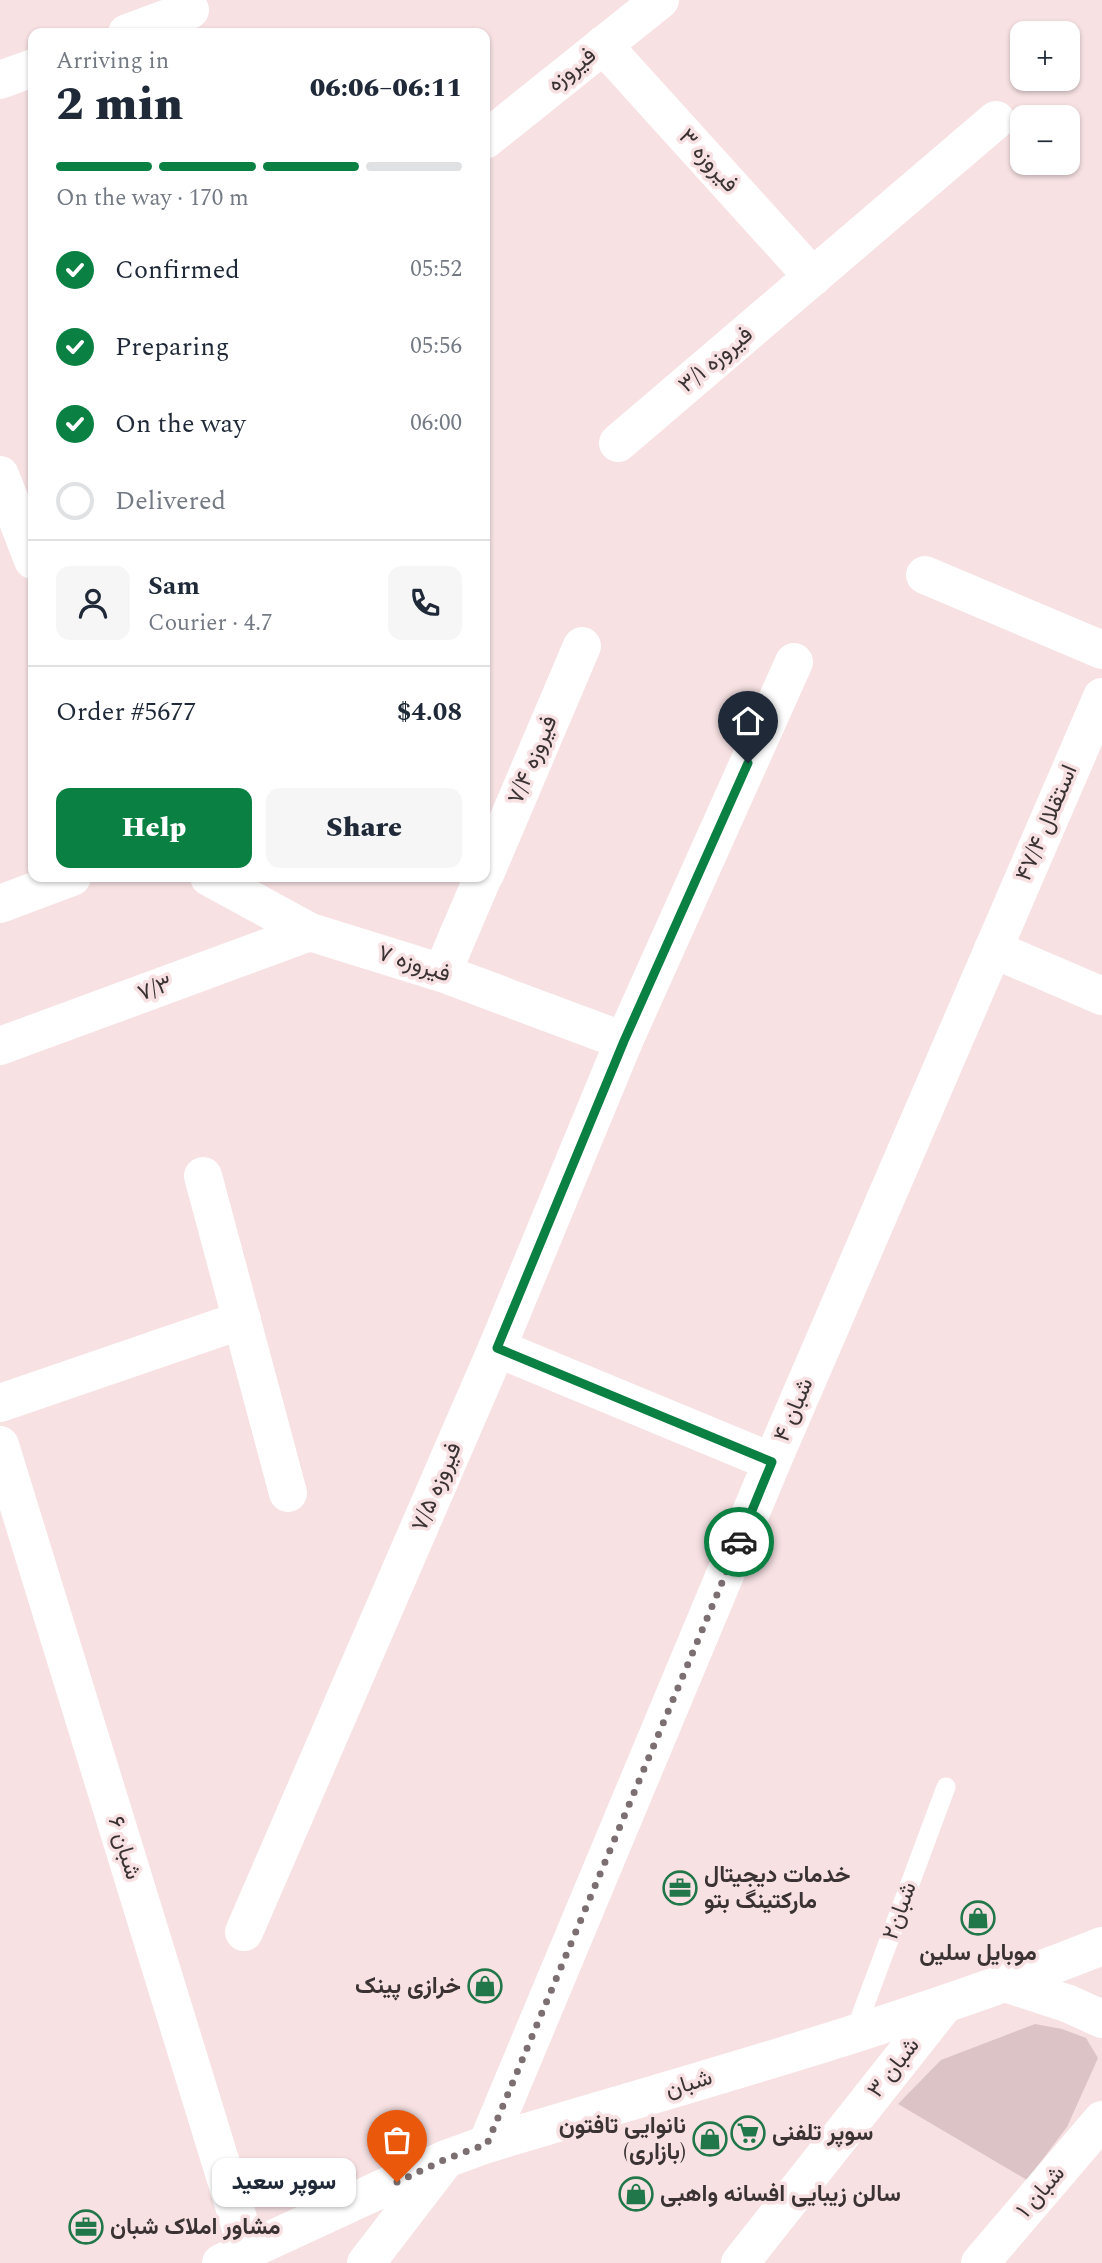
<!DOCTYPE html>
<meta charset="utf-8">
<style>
body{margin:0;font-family:Spectral,Vazirmatn,serif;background:#f6f6f7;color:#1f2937;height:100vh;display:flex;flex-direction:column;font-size:26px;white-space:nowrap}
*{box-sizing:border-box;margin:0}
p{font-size:23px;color:#747a83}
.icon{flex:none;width:38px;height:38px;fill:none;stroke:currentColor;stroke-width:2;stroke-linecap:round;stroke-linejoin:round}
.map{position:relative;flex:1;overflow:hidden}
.panel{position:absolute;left:28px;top:28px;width:462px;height:854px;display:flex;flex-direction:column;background:#fff;border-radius:14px;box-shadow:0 2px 5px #0004}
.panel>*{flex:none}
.fabs{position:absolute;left:1010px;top:21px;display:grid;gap:14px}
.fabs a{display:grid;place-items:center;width:70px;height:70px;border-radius:14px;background:#fff;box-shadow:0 2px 5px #0004;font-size:35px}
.pin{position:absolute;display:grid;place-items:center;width:60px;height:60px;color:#fff;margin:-72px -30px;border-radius:50% 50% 50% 0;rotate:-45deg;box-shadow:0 0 7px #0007}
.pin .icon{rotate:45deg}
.courier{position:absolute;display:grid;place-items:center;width:70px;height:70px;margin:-35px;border:5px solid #0b8043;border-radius:50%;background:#fff;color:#222;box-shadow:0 2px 9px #0007}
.bubble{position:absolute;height:49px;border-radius:14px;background:#fff;box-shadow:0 2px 5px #0004;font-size:23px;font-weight:800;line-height:49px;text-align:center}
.head em{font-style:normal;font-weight:800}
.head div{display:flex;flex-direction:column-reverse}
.head{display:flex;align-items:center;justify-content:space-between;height:119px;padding:0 28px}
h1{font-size:46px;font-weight:800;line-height:52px}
.bar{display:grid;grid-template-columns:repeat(4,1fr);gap:10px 7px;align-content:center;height:84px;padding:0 28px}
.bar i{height:9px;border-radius:5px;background:#e0e1e3}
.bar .current{background:#0b8043}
.bar p{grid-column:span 4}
.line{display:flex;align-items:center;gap:18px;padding:0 28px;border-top:2px solid #e0e1e3}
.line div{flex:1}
.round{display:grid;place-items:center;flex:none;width:74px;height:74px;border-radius:14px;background:#f6f6f7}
ol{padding:0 28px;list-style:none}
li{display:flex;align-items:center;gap:21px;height:77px}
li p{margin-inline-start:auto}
li .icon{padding:7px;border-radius:50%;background:#0b8043;color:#fff;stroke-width:4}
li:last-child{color:#747a83}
li i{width:38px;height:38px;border:4px solid #e0e1e3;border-radius:50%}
.action{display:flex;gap:14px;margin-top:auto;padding:14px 28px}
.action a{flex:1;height:80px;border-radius:14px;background:#0b8043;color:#fff;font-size:28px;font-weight:800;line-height:80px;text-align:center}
.action a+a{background:#f6f6f7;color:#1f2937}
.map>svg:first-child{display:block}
.green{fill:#dcc3c6}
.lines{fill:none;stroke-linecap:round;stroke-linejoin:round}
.service{stroke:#fff;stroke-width:19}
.minor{stroke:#fff;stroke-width:38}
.tertiary{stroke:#fff;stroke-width:38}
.done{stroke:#7c6f71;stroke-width:7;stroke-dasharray:0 12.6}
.route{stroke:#0b8043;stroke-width:9}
.labels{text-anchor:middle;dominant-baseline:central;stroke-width:7;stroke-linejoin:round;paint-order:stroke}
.street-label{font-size:23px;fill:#3a3233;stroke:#f7e1e3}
.poi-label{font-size:23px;font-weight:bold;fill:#3a3233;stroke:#f7e1e3;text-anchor:start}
</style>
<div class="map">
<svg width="1102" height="2263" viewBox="0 0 1102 2263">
<rect width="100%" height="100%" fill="#f7e1e3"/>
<path class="green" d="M 1035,2024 L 1062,2029 L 1086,2038 L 1098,2058 L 1067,2127 L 1027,2180 L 898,2104 L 941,2060 Z"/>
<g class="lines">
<path class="service" d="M 854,2034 L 946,1787"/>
<g class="minor">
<path d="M 127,33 L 190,10"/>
<path d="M 603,45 L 813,277"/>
<path d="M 0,80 L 33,68"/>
<path d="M 485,140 L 660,0"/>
<path d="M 618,443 L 996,120"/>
<path d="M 0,475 L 33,560"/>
<path d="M 925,575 L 1102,650"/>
<path d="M 485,874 L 582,646"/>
<path d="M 209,877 L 310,932 L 442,973 L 624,1041"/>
<path d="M 0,904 L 72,877"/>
<path d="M 993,949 L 1102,996"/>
<path d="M 442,973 L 483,877"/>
<path d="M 0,1046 L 310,932"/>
<path d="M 203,1176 L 288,1493"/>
<path d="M 497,1348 L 772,1462"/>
<path d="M 0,1403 L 242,1320"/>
<path d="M 0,1445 L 248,2251"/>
<path d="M 244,1932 L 497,1348 L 624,1041 L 794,662"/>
<path d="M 487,2144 L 772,1462 L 1102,697"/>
<path d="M 366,2263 L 446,2159"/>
<path d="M 740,2263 L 944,2005"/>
<path d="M 980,2263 L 1102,2120"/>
</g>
<g class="tertiary">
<path d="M 1008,1984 L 1069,2004 L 1102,2019"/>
<path d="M 221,2263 L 446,2159 L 487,2144 C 693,2082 902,2026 1102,1946"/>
</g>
</g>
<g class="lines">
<path class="done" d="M 397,2182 L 446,2159 L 487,2144 L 739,1542"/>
<path class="route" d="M 739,1542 L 772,1462 L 497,1348 L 624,1041 L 748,763"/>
</g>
<defs>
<symbol id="office-ring" viewBox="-11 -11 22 22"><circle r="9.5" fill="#f7e1e3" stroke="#21774a" stroke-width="1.5"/><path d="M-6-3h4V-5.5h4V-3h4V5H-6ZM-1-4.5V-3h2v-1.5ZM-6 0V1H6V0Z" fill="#21774a"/></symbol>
<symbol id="shop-ring" viewBox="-11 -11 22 22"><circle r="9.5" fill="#f7e1e3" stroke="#21774a" stroke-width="1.5"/><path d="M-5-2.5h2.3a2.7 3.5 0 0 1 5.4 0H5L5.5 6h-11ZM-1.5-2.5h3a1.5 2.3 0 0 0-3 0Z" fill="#21774a"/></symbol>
<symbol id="supermarket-ring" viewBox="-11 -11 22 22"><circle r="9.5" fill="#f7e1e3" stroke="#21774a" stroke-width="1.5"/><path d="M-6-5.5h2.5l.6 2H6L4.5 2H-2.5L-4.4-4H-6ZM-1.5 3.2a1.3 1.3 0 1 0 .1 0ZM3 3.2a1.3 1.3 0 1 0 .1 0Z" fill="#21774a"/></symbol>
</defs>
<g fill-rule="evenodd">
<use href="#office-ring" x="661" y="1869" width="38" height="38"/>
<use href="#shop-ring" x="959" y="1899" width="38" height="38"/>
<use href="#shop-ring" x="466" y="1967" width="38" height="38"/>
<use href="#supermarket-ring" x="729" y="2114" width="38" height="38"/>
<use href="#shop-ring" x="691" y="2120" width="38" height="38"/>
<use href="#shop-ring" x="617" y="2175" width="38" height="38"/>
<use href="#office-ring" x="67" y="2208" width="38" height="38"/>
</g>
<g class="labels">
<g class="street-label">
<text transform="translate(572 70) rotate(-39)">فیروزه</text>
<text transform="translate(708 161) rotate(48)">۳ فیروزه</text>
<text transform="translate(716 360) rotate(-40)">۳/۱ فیروزه</text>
<text transform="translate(533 760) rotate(-67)">۷/۴ فیروزه</text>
<text transform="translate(1047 823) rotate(-67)">۴۷/۴ استقلال</text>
<text transform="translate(414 964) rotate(18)">۷ فیروزه</text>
<text transform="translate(155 989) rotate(-20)">۷/۳</text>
<text transform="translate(794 1410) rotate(-67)">۴ شبان</text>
<text transform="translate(437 1487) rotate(-67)">۷/۵ فیروزه</text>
<text transform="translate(124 1848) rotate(73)">۶ شبان</text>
<text transform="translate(900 1911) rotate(-70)">شبان۲</text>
<text transform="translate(894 2068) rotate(-52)">۳ شبان</text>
<text transform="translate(689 2084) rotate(-17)">شبان</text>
<text transform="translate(1041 2192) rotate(-49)">۱ شبان</text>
</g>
<g class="poi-label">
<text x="704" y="1875">خدمات دیجیتال<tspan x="704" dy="26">مارکتینگ بتو</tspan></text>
<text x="978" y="1953" text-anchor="middle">موبایل سلین</text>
<text x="461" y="1986" text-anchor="end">خرازی پینک</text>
<text x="686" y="2126" text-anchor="end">نانوایی تافتون<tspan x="686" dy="26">(بازاری)</tspan></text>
<text x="772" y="2133">سوپر تلفنی</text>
<text x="660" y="2194">سالن زیبایی افسانه واهبی</text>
<text x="110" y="2227">مشاور املاک شبان</text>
</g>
</g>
</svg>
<div class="fabs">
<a>+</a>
<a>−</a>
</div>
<div class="pin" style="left:397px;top:2182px;background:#ea580c"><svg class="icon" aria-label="bag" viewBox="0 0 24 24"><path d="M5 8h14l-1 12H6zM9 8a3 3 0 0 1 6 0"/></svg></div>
<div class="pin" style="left:748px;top:763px;background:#1f2937"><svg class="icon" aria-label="home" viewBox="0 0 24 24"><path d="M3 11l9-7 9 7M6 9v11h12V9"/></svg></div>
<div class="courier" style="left:739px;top:1542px"><svg class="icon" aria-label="car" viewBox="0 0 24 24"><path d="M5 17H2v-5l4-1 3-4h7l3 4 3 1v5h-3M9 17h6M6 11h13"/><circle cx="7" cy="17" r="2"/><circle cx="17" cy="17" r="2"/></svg></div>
<div class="bubble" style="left:212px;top:2158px;width:144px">سوپر سعید</div>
<section class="panel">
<div class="head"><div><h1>2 min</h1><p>Arriving in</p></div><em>06:06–06:11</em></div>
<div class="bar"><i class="current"></i><i class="current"></i><i class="current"></i><i></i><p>On the way · 170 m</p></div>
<ol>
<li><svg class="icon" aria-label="check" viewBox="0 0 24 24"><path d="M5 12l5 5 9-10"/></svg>Confirmed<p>05:52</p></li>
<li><svg class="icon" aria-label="check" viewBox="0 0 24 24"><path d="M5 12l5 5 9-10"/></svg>Preparing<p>05:56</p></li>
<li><svg class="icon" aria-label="check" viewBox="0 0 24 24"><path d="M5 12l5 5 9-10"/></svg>On the way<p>06:00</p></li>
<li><i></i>Delivered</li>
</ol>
<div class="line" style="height:126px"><a class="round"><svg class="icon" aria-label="person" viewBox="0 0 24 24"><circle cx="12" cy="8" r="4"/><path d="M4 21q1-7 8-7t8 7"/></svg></a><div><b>Sam</b><p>Courier · 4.7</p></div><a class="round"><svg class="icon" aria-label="phone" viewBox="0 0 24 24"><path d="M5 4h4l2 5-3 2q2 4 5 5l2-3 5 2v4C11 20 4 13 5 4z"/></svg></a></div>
<div class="line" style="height:91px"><div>Order #5677</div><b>$4.08</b></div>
<div class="action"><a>Help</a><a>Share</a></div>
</section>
</div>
